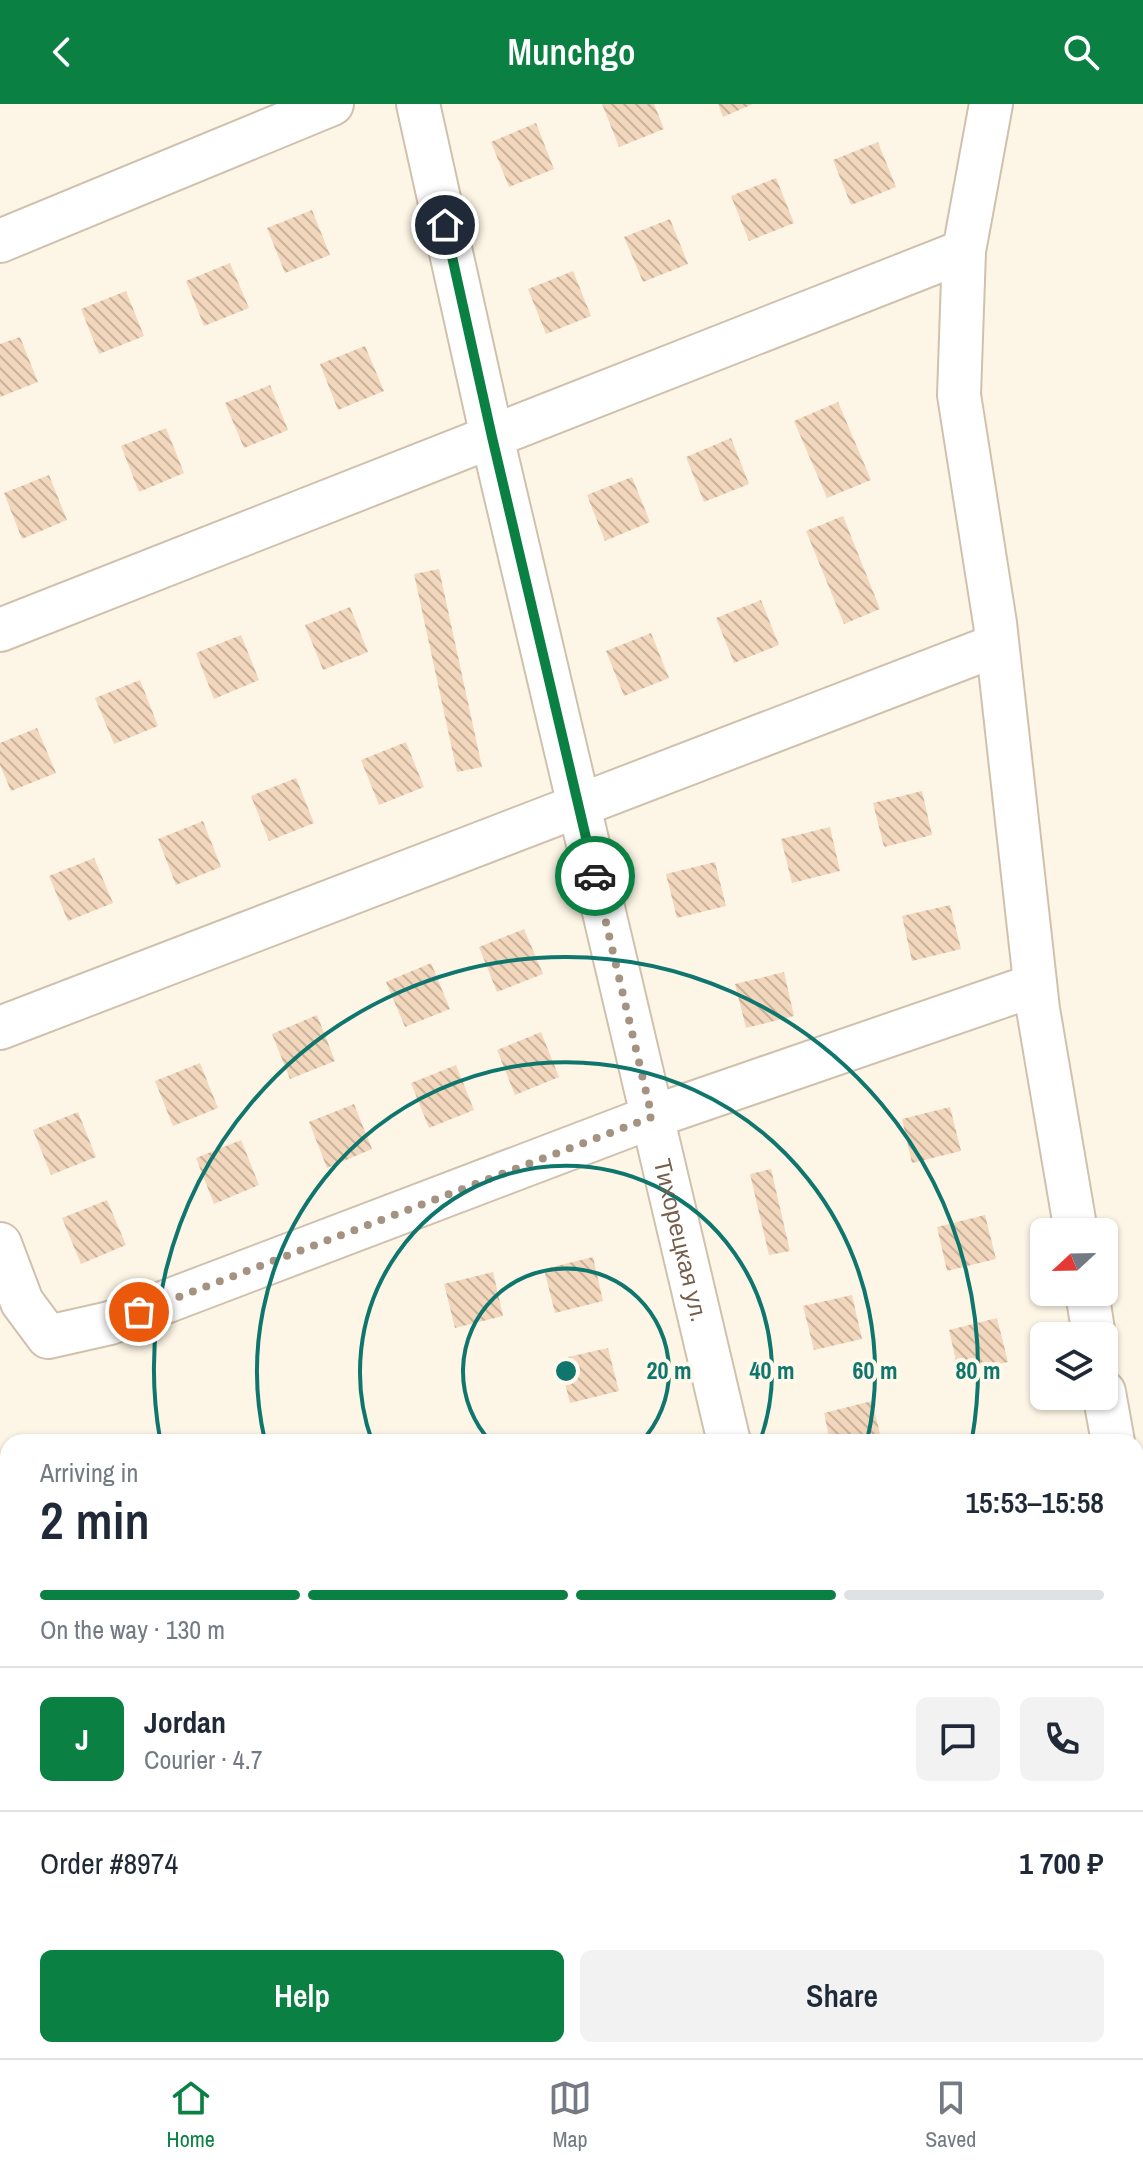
<!DOCTYPE html>
<meta charset="utf-8">
<style>
body{margin:0;font-family:"Archivo Narrow",sans-serif;background:#f2f2f3;color:#1f2937;height:100vh;display:flex;flex-direction:column;font-size:30px;white-space:nowrap}
*{box-sizing:border-box;margin:0}
p{font-size:26px;color:#747a83}
.icon{flex:none;width:44px;height:44px;fill:none;stroke:currentColor;stroke-width:2;stroke-linecap:round;stroke-linejoin:round}
.map{position:relative;flex:1;overflow:hidden}
.sheet{position:absolute;left:0px;top:1330px;width:1144px;height:624px;display:flex;flex-direction:column;background:#fff;border-radius:24px 24px 0 0;box-shadow:0 2px 6px #0004}
.sheet>*{flex:none}
.needle{width:52px;rotate:248deg}
.buttons{position:absolute;left:1030px;top:1114px;display:grid;gap:16px}
.buttons a{display:grid;place-items:center;width:88px;height:88px;border-radius:12px;background:#fff;box-shadow:0 2px 6px #0004;font-size:40px}
.pin{position:absolute;display:grid;place-items:center;width:68px;height:68px;color:#fff;margin:-34px;border:4px solid #fff;border-radius:50%;box-shadow:0 2px 8px #0007}
.courier{position:absolute;display:grid;place-items:center;width:80px;height:80px;margin:-40px;border:6px solid #0b8043;border-radius:50%;background:#fff;color:#222;box-shadow:0 2px 10px #0007}
.summary em{font-style:normal;font-weight:600}
.summary div{display:flex;flex-direction:column-reverse}
.summary{display:flex;align-items:center;justify-content:space-between;height:136px;padding:0 40px}
h1{font-size:52px;font-weight:600;line-height:60px}
.bar{display:grid;grid-template-columns:repeat(4,1fr);gap:12px 8px;align-content:center;height:96px;padding:0 40px}
.bar i{height:10px;border-radius:6px;background:#e0e1e3}
.bar .on{background:#0b8043}
.bar p{grid-column:span 4}
.line{display:flex;align-items:center;gap:20px;padding:0 40px;border-top:2px solid #e0e1e3}
.line div{flex:1}
.round{display:grid;place-items:center;flex:none;width:84px;height:84px;border-radius:12px;background:#f2f2f3}
.action{display:flex;gap:16px;margin-top:auto;padding:16px 40px}
.action a{flex:1;height:92px;border-radius:12px;background:#0b8043;color:#fff;font-size:32px;font-weight:600;line-height:92px;text-align:center}
.action a+a{background:#f2f2f3;color:#1f2937}
header{display:flex;justify-content:space-between;align-items:center;height:104px;padding:0 40px;background:#0b8043;color:#fff;font-size:36px;font-weight:600}
.tab-bar{display:flex;justify-content:space-around;align-items:center;height:112px;border-top:2px solid #e0e1e3;background:#fff;font-size:22px;color:#747a83}
.tab-bar a{display:grid;justify-items:center;gap:4px}
.tab-bar .on{color:#0b8043}
.map>svg:first-child{display:block}
.building{fill:url(#building-back-hatch)}
.lines{fill:none;stroke-linecap:round;stroke-linejoin:round}
.minor-casing{stroke:#d0c1ae;stroke-width:46}
.minor{stroke:#fff;stroke-width:42}
.done{stroke:#a59381;stroke-width:8;stroke-dasharray:0 14.4}
.route{stroke:#0b8043;stroke-width:10}
.ring{fill:none;stroke:#0f766e;stroke-width:4}
.labels{text-anchor:middle;dominant-baseline:central;stroke-width:8;stroke-linejoin:round;paint-order:stroke}
.street-label{font-size:24px;fill:#765e4a;stroke:#fff9ec}
.centre{fill:#0f766e;stroke:#fff9ec;stroke-width:4}
.ring-label{font-size:24px;text-anchor:middle;font-weight:bold;fill:#0f766e;stroke:#fff9ec;stroke-width:8;stroke-linejoin:round;paint-order:stroke}
</style>
<header><svg class="icon" aria-label="back" viewBox="0 0 24 24"><path d="M15 5l-7 7 7 7"/></svg>Munchgo<svg class="icon" aria-label="search" viewBox="0 0 24 24"><circle cx="10" cy="10" r="6"/><path d="M15 15l6 6"/></svg></header>
<div class="map">
<svg width="1143" height="1954" viewBox="0 0 1143 1954">
<defs>
<pattern id="building-back-hatch" width="6" height="6" patternUnits="userSpaceOnUse" patternTransform="scale(2)"><rect width="6" height="6" fill="#f2d7bd"/><path d="M-1 5l2 2M0 0l6 6M5-1l2 2" fill="none" stroke="#c9b29c"/></pattern>
</defs>
<rect width="100%" height="100%" fill="#fdf6e6"/>
<g class="building">
<path d="M 602,0 L 654,0 L 664,25 L 619,43 Z"/>
<path d="M 718,0 L 753,0 L 723,13 Z"/>
<path d="M 536,19 L 554,65 L 509,83 L 491,38 Z"/>
<path d="M 878,38 L 896,83 L 851,101 L 833,56 Z"/>
<path d="M 776,74 L 794,119 L 749,137 L 731,92 Z"/>
<path d="M 312,106 L 330,151 L 285,169 L 267,124 Z"/>
<path d="M 670,115 L 688,160 L 643,178 L 624,133 Z"/>
<path d="M 230,159 L 249,204 L 204,222 L 186,177 Z"/>
<path d="M 573,167 L 591,212 L 546,230 L 528,185 Z"/>
<path d="M 126,187 L 144,232 L 99,250 L 81,205 Z"/>
<path d="M 20,233 L 38,278 L 0,293 L 0,240 Z"/>
<path d="M 365,242 L 384,287 L 338,306 L 320,260 Z"/>
<path d="M 270,281 L 288,326 L 244,344 L 225,299 Z"/>
<path d="M 838,298 L 871,376 L 827,394 L 794,317 Z"/>
<path d="M 166,324 L 184,369 L 139,388 L 121,342 Z"/>
<path d="M 731,334 L 749,380 L 704,398 L 686,353 Z"/>
<path d="M 49,371 L 67,416 L 22,435 L 4,389 Z"/>
<path d="M 632,373 L 650,418 L 605,437 L 587,391 Z"/>
<path d="M 843,412 L 880,505 L 844,520 L 806,427 Z"/>
<path d="M 439,465 L 482,663 L 457,668 L 414,470 Z"/>
<path d="M 761,496 L 779,541 L 734,559 L 716,514 Z"/>
<path d="M 350,503 L 368,548 L 323,566 L 305,521 Z"/>
<path d="M 651,529 L 669,574 L 624,592 L 606,547 Z"/>
<path d="M 241,531 L 259,576 L 214,595 L 196,549 Z"/>
<path d="M 140,576 L 158,622 L 114,640 L 95,594 Z"/>
<path d="M 37,624 L 56,669 L 11,687 L 0,661 L 0,639 Z"/>
<path d="M 406,638 L 424,683 L 379,701 L 361,656 Z"/>
<path d="M 296,674 L 314,719 L 269,737 L 251,692 Z"/>
<path d="M 922,687 L 932,731 L 884,743 L 873,699 Z"/>
<path d="M 203,717 L 221,763 L 176,781 L 158,735 Z"/>
<path d="M 830,723 L 840,767 L 792,779 L 781,735 Z"/>
<path d="M 94,754 L 113,799 L 68,817 L 49,772 Z"/>
<path d="M 715,758 L 726,802 L 677,814 L 666,770 Z"/>
<path d="M 950,801 L 961,845 L 912,857 L 902,812 Z"/>
<path d="M 524,825 L 543,870 L 497,888 L 479,843 Z"/>
<path d="M 431,859 L 450,905 L 405,923 L 386,878 Z"/>
<path d="M 784,868 L 794,912 L 746,924 L 735,880 Z"/>
<path d="M 317,911 L 335,957 L 290,975 L 272,930 Z"/>
<path d="M 541,928 L 559,973 L 515,991 L 497,946 Z"/>
<path d="M 200,959 L 218,1004 L 173,1022 L 155,977 Z"/>
<path d="M 456,961 L 474,1006 L 429,1024 L 411,979 Z"/>
<path d="M 354,1000 L 372,1045 L 327,1064 L 309,1018 Z"/>
<path d="M 950,1003 L 961,1047 L 912,1059 L 902,1015 Z"/>
<path d="M 78,1008 L 96,1053 L 51,1071 L 33,1026 Z"/>
<path d="M 241,1036 L 259,1081 L 214,1100 L 196,1054 Z"/>
<path d="M 771,1065 L 790,1147 L 769,1151 L 750,1070 Z"/>
<path d="M 107,1096 L 126,1141 L 81,1160 L 62,1114 Z"/>
<path d="M 985,1111 L 996,1155 L 947,1167 L 937,1123 Z"/>
<path d="M 593,1153 L 603,1197 L 555,1209 L 544,1165 Z"/>
<path d="M 493,1168 L 503,1212 L 455,1224 L 444,1180 Z"/>
<path d="M 852,1191 L 862,1235 L 814,1246 L 803,1202 Z"/>
<path d="M 997,1214 L 1008,1258 L 959,1270 L 949,1226 Z"/>
<path d="M 608,1244 L 619,1287 L 570,1299 L 559,1255 Z"/>
<path d="M 872,1297 L 882,1338 L 830,1338 L 824,1309 Z"/>
</g>
<g class="lines">
<defs>
<g id="minor">
<path id="s1" d="M 418,0 L 492,333 L 729,1338"/>
<path d="M 991,0 L 964,147 L 959,291 L 995,519 L 1038,905 L 1076,1128"/>
<path d="M 0,137 L 332,0"/>
<path d="M 0,526 L 964,147"/>
<path d="M 0,924 L 997,541"/>
<path d="M 0,1140 L 22,1198 L 48,1233 L 110,1219 L 652,1013 L 1035,881"/>
<path d="M 1087,1188 L 1094,1232"/>
<path d="M 1104,1288 L 1113,1338"/>
<path d="M 1136,1423 L 1143,1445"/>
<path d="M 1136,1729 L 1143,1728"/>
<path d="M 873,1946 L 875,1954"/>
</g>
</defs>
<use href="#minor" class="minor-casing"/>
<use href="#minor" class="minor"/>
</g>
<g class="lines">
<path class="done" d="M 139,1208 L 652,1013 L 595,772"/>
<path class="route" d="M 445,121 L 492,333 L 595,772"/>
</g>
<g class="ring">
<path d="M491 1338A103 103 0 1 1 641 1338"/>
<path d="M372 1337A206 206 0 1 1 760 1337"/>
<path d="M265 1337A309 309 0 1 1 867 1337"/>
<path d="M160 1335A412 412 0 1 1 972 1335"/>
</g>
<g class="labels">
<g class="street-label">
<text stroke="none"><textPath href="#s1" startOffset="1166">Тихорецкая ул.</textPath></text>
</g>
</g>
<circle cx="566" cy="1267" r="12" class="centre"/>
<g class="ring-label">
<text x="669" y="1275">20 m</text>
<text x="772" y="1275">40 m</text>
<text x="875" y="1275">60 m</text>
<text x="978" y="1275">80 m</text>
</g>
</svg>
<div class="buttons">
<a><svg class="needle" viewBox="-14 -14 28 28"><path d="M0-13l5 13h-10z" fill="#e53935"/><path d="M0 13l5-13h-10z" fill="#747a83"/></svg></a>
<a><svg class="icon" aria-label="layers" viewBox="0 0 24 24"><path d="M12 4l9 5-9 5-9-5zM3 14l9 5 9-5"/></svg></a>
</div>
<div class="pin" style="left:139px;top:1208px;background:#ea580c"><svg class="icon" aria-label="bag" viewBox="0 0 24 24"><path d="M5 8h14l-1 12H6zM9 8a3 3 0 0 1 6 0"/></svg></div>
<div class="pin" style="left:445px;top:121px;background:#1f2937"><svg class="icon" aria-label="home" viewBox="0 0 24 24"><path d="M3 11l9-7 9 7M6 9v11h12V9"/></svg></div>
<div class="courier" style="left:595px;top:772px"><svg class="icon" aria-label="car" viewBox="0 0 24 24"><path d="M5 17H2v-5l4-1 3-4h7l3 4 3 1v5h-3M9 17h6M6 11h13"/><circle cx="7" cy="17" r="2"/><circle cx="17" cy="17" r="2"/></svg></div>
<section class="sheet">
<div class="summary"><div><h1>2 min</h1><p>Arriving in</p></div><em>15:53–15:58</em></div>
<div class="bar"><i class="on"></i><i class="on"></i><i class="on"></i><i></i><p>On the way · 130 m</p></div>
<div class="line" style="height:144px"><b class="round" style="background:#0b8043;color:#fff">J</b><div><b>Jordan</b><p>Courier · 4.7</p></div><a class="round"><svg class="icon" aria-label="chat" viewBox="0 0 24 24"><path d="M4 5h16v11H9l-5 4z"/></svg></a><a class="round"><svg class="icon" aria-label="phone" viewBox="0 0 24 24"><path d="M5 4h4l2 5-3 2q2 4 5 5l2-3 5 2v4C11 20 4 13 5 4z"/></svg></a></div>
<div class="line" style="height:104px"><div>Order #8974</div><b>1 700 ₽</b></div>
<div class="action"><a>Help</a><a>Share</a></div>
</section>
</div>
<nav class="tab-bar">
<a class="on"><svg class="icon" aria-label="home" viewBox="0 0 24 24"><path d="M3 11l9-7 9 7M6 9v11h12V9"/></svg>Home</a>
<a><svg class="icon" aria-label="map" viewBox="0 0 24 24"><path d="M3 6l6-2 6 2 6-2v14l-6 2-6-2-6 2zM9 4v14M15 6v14"/></svg>Map</a>
<a><svg class="icon" aria-label="saved" viewBox="0 0 24 24"><path d="M7 4h10v16l-5-4-5 4z"/></svg>Saved</a>
</nav>
